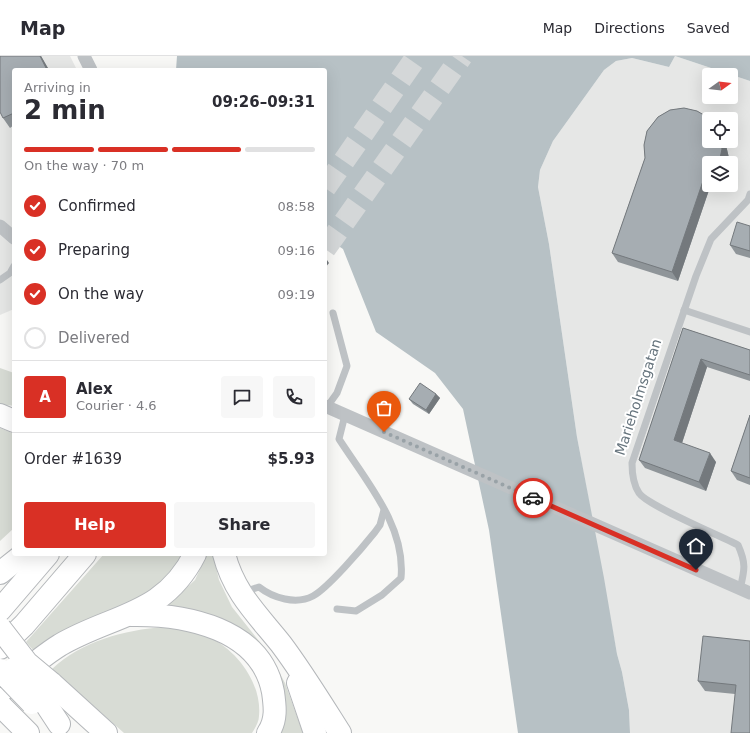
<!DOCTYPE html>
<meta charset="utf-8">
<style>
body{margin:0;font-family:"DejaVu Sans",sans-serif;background:#f7f7f7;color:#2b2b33;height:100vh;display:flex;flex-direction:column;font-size:15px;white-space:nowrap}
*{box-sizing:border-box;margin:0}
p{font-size:13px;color:#7c7c81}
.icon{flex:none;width:22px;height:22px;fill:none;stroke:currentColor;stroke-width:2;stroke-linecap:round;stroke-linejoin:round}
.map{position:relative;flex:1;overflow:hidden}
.side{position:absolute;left:12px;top:12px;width:315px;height:488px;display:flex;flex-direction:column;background:#fff;border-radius:4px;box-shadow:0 4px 16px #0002}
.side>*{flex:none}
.needle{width:26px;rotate:75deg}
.fabs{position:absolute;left:702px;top:12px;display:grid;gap:8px}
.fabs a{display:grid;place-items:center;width:36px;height:36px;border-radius:4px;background:#fff;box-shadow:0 4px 16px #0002;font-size:20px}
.pin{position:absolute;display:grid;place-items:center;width:34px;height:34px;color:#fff;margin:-41px -17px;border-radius:50% 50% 50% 0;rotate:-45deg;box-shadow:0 0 4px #0007}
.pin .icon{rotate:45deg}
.courier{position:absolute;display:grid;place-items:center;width:40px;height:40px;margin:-20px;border:3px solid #d93025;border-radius:50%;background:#fff;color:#222;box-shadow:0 1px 5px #0007}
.headline em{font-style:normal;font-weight:700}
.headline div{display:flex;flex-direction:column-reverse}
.headline{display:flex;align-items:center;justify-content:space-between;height:68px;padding:0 12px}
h1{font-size:26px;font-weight:700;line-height:30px}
.bar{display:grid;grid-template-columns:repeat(4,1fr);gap:6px 4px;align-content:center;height:48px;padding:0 12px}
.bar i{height:5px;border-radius:3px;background:#e1e1e2}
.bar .on{background:#d93025}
.bar p{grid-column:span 4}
.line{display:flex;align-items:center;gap:10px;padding:0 12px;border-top:1px solid #e1e1e2}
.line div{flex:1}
.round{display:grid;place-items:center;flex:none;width:42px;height:42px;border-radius:4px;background:#f7f7f7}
ol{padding:0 12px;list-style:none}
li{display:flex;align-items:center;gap:12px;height:44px}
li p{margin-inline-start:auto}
li .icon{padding:4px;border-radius:50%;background:#d93025;color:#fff;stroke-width:4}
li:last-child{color:#7c7c81}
li i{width:22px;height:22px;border:2px solid #e1e1e2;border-radius:50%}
.action{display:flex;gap:8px;margin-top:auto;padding:8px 12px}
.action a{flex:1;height:46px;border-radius:4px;background:#d93025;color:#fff;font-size:16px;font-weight:700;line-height:46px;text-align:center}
.action a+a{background:#f7f7f7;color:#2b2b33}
header{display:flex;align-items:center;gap:24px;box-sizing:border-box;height:56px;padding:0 20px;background:#fff;border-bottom:1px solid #e1e1e2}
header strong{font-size:19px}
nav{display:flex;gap:22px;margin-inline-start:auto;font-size:14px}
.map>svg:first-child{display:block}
.built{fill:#e6e7e6;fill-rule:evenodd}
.green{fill:#d8dcd5}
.water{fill:#b7c1c5}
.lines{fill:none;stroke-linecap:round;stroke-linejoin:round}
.motorway-tunnel{stroke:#d4d7d8;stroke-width:22;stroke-dasharray:22 11;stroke-linecap:butt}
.trunk-casing{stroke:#b4b7ba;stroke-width:24}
.motorway-casing{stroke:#b4b7ba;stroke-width:24}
.service{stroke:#bec2c5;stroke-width:7}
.minor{stroke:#bec2c5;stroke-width:13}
.trunk{stroke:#fff;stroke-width:22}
.motorway{stroke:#fff;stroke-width:22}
.trunk-bridge-casing{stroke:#b4b7ba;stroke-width:24;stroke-linecap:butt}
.motorway-bridge-casing{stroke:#b4b7ba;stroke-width:24;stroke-linecap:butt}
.trunk-bridge{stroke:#fff;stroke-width:22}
.motorway-bridge{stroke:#fff;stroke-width:22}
.wall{fill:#8f9599}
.shaded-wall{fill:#74797d}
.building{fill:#a6adb2;stroke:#74797d}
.done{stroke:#99a2a7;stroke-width:4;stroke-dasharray:0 7.2}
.route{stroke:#d93025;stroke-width:5}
.labels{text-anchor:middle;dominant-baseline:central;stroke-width:4;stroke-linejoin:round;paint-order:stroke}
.street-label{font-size:14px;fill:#66747d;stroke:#fff}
</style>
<header>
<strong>Map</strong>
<nav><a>Map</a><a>Directions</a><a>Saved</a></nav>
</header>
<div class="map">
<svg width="750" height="677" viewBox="0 0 750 677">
<rect width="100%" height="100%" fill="#f8f8f6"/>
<g class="built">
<path d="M 0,0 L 70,0 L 77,14 L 14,14 L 14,253 L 0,259 Z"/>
<path d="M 675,0 L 750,25 L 750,677 L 630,677 L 629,654 L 622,616 L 617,598 L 577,381 L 549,188 L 538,131 L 540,114 L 553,85 L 604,14 L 616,5 L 632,2 L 669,11 ZM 709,19 L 731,19 L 731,41 L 709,41 ZM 709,63 L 731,63 L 731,85 L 709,85 ZM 709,107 L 731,107 L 731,129 L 709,129 Z"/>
</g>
<g class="green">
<path d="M 0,312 L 14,317 L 14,350 L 0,348 Z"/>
<path d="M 0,372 L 14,378 L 14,472 L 0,485 Z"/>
<path d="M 104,498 L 185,498 L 167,525 L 147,538 L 64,574 L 34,595 L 26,586 Z"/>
<path d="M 207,498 L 213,498 L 219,524 L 232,551 L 270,599 L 285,627 L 303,677 L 279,677 L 265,602 L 158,553 L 181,537 L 195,524 Z"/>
<path d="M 164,571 C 179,573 195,575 209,581 C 238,595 262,628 259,660 C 259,666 255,672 252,677 L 124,677 L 52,613 C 82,585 124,574 164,571 Z"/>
</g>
<g class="water">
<path d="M 177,0 L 675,0 L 669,11 L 632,2 L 616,5 L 604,14 L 553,85 L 540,114 L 538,131 L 549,188 L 577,381 L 604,522 L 617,598 L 622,616 L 629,654 L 630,677 L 518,677 L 489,474 L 463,353 L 435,317 L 376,276 L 343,193 L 325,181 L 325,14 L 176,14 Z"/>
<path d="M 675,0 L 750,0 L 750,25 Z"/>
</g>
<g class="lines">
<g class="motorway-tunnel">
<path d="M 325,132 L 417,0"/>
<path d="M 325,193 L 462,0"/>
</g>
<defs>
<path id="trunk" d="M 0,649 L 28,677"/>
<g id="motorway">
<path d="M 0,359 L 14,365"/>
<path d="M 224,498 C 234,537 257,558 281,588 C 302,616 321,647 340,677"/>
<path d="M 0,517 L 24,498"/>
<path d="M 0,554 L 48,498"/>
<path d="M 131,559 C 185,558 261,572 273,636 C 275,650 277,664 268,677"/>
<path d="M 0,592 L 24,569 L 85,498"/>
<path d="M 51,627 L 106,677"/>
<path d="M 298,627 L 315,677"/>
<path d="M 0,636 C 19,620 39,602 60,589 C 113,558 164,560 195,498"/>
<path d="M 40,639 L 59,668"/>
</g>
</defs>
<use href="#trunk" class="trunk-casing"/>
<use href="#motorway" class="motorway-casing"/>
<g class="service">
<path d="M 0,224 L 10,217 L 14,210"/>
<path d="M 684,254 L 750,276"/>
<path d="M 327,351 L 337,337 L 347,310 L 333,257"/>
<path d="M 740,533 C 745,513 746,507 738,489 C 719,479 648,450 639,437 C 633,428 632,418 632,407 L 696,220 L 711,183 L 748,144 L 750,138"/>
<path d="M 244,536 L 259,531 C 273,542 296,549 313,540 C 328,532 363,491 375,476 L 380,469 L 384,454"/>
<path d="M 337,553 L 356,555 L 382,539 L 401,522 C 406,470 366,425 339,383 L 345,359"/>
</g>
<g class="minor">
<path d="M 84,0 L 91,14"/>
<path d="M 0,170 L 14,182"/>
<path d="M 325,350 L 750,537"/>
</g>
<use href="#trunk" class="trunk"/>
<use href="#motorway" class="motorway"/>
<defs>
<path id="trunk-bridge" d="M 0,614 L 32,647"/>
<g id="motorway-bridge">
<path d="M 0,572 L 27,607 L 51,627"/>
<path d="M 15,612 L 40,639"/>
</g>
</defs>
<use href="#trunk-bridge" class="trunk-bridge-casing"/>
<use href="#motorway-bridge" class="motorway-bridge-casing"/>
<use href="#trunk-bridge" class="trunk-bridge"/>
<use href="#motorway-bridge" class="motorway-bridge"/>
</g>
<g class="wall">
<path d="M 0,0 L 41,0 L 49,14 L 14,14 L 14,69 L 10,72 L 3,62 Z"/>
<path d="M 684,52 L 697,55 L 709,62 L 710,63 L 709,63 L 709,85 L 725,85 L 729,102 L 728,107 L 709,107 L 709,129 L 716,129 L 713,132 L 709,134 L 678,225 L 618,206 L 612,197 L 645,102 L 644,89 L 647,75 L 658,61 L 670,54 Z"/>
<path d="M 750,170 L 750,202 L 736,198 L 730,189 Z"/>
<path d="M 683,272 L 750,294 L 750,325 L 707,311 L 682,387 L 716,406 L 706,435 L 645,412 L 639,404 Z"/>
<path d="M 436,338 L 440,342 L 429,358 L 413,348 L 409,343 Z"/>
<path d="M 750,359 L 750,429 L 737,424 L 731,415 Z"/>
<path d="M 750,585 L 735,638 L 705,635 L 698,625 Z"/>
</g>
<g class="shaded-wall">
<path d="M 40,0 L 41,0 L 49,14 L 47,14 Z"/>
<path d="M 720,85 L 725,85 L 729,102 L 728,107 L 719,107 Z"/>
<path d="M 709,120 L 709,126 L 707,123 Z"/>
<path d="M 703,125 L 709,134 L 678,225 L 672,216 Z"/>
<path d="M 711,129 L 716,129 L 713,132 Z"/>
<path d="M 325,201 L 329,207 L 325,212 Z"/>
<path d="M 701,303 L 707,311 L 680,393 L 674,384 Z"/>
<path d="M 436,338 L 440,342 L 429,358 L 426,354 Z"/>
<path d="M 710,397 L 716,406 L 706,435 L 699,426 Z"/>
</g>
<g class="building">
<path d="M 0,0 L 40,0 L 47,14 L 14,14 L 14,57 L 3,62 L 0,56 Z"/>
<path d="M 684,52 L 697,55 L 709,62 L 710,63 L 709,63 L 709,85 L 720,85 L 722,93 L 719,107 L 709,107 L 709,120 L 707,123 L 703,125 L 672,216 L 612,197 L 645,102 L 644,89 L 647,75 L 658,61 L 670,54 Z"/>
<path d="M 737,166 L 750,170 L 750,195 L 730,189 Z"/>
<path d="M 683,272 L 750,294 L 750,319 L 701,303 L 674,384 L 710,397 L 699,426 L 639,404 Z"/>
<path d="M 420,327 L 436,338 L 426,354 L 409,343 Z"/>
<path d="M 750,359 L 750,422 L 731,415 Z"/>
<path d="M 703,580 L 750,585 L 750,677 L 731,677 L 736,629 L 698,625 Z"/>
</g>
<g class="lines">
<path class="done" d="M 384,376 L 533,442"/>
<path class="route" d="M 533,442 L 696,514"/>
</g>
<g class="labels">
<g class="street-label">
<text transform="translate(638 341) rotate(-72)">Marieholmsgatan</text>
</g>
</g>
</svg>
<div class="fabs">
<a><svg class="needle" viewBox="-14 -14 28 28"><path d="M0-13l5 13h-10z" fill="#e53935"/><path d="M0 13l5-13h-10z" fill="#7c7c81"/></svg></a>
<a><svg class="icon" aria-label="locate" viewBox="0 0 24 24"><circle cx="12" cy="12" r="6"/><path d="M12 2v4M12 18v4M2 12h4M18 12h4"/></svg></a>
<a><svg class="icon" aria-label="layers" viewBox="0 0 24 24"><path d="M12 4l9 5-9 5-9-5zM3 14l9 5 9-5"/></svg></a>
</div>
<div class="pin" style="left:384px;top:376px;background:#ea580c"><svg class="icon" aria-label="bag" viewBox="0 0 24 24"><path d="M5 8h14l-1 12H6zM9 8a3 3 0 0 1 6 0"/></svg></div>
<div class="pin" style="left:696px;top:514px;background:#1f2937"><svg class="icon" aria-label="home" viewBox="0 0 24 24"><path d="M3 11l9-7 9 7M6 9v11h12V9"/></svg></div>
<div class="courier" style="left:533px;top:442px"><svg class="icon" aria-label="car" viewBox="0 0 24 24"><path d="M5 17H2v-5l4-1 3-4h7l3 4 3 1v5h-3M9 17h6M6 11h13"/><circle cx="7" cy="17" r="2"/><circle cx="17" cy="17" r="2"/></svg></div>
<section class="side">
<div class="headline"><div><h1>2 min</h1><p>Arriving in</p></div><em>09:26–09:31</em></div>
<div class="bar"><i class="on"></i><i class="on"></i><i class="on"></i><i></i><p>On the way · 70 m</p></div>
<ol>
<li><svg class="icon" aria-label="check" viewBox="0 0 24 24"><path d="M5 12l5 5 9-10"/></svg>Confirmed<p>08:58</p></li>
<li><svg class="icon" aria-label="check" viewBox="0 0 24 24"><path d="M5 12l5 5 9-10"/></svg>Preparing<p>09:16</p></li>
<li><svg class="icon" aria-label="check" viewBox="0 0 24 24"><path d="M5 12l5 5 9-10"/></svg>On the way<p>09:19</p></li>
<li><i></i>Delivered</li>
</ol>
<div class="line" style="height:72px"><b class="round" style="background:#d93025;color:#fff">A</b><div><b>Alex</b><p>Courier · 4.6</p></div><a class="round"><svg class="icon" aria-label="chat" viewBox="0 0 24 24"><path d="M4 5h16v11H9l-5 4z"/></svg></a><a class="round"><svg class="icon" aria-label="phone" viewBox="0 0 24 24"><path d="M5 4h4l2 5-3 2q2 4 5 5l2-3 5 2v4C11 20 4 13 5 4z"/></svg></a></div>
<div class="line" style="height:52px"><div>Order #1639</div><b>$5.93</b></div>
<div class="action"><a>Help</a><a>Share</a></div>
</section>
</div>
